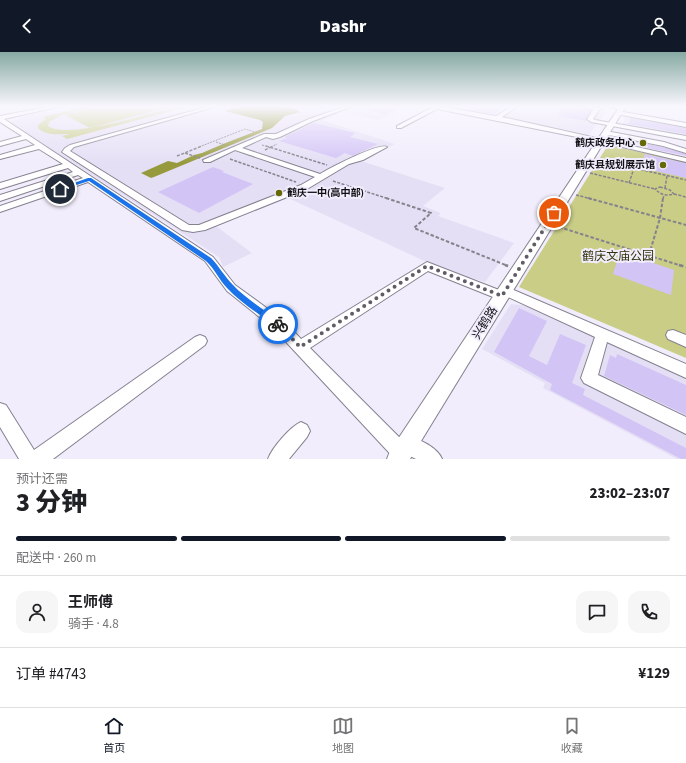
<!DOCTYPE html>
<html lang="zh">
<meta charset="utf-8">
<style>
body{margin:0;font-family:"Source Sans 3","Noto Sans SC",sans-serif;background:#f6f6f6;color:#202124;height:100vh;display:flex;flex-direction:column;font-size:15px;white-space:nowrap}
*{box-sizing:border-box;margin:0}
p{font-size:13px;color:#757577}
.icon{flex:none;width:22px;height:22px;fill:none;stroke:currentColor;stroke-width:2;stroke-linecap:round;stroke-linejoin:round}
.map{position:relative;height:407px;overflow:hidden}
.drawer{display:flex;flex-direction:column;background:#fff;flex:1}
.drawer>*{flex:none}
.pin{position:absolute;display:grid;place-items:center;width:34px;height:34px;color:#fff;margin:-17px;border:2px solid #fff;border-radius:50%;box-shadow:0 1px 4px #0007}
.courier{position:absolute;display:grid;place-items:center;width:40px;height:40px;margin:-20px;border:3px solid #1a73e8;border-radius:50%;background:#fff;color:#222;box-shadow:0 1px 5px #0007}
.headline em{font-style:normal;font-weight:800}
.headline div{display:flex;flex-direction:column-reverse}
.headline{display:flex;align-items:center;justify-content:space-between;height:68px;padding:0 16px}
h1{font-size:26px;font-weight:800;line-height:30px}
.bar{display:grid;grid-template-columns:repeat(4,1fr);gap:6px 4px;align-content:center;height:48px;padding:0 16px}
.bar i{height:5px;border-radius:3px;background:#e0e0e0}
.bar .selected{background:#111827}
.bar p{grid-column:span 4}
.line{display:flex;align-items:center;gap:10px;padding:0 16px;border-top:1px solid #e0e0e0}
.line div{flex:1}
.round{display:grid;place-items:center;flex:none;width:42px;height:42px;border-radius:12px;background:#f6f6f6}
header{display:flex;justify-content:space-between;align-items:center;height:52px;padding:0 16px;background:#111827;color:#fff;font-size:18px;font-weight:800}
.dock{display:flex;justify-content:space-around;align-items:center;height:56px;border-top:1px solid #e0e0e0;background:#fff;font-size:11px;color:#757577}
.dock a{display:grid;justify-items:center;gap:2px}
.dock .selected{color:#111827}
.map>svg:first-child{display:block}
.built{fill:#e5dff5}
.green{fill:#c9cd86}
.water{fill:#969a3c}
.building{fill:#d3c4f6}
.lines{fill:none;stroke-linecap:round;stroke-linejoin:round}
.minor-casing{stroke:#85818f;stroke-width:2}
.major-casing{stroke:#85818f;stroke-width:2}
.path-far3{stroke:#85828c;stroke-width:1;stroke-dasharray:2 1;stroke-linecap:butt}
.path-far2{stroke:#85828c;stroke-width:1.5;stroke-dasharray:3 1.5;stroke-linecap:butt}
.path-far1{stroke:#85828c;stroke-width:2;stroke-dasharray:3.5 2;stroke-linecap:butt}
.path{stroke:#85828c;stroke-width:2.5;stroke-dasharray:4.5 2.5;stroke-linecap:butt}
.minor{fill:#fff;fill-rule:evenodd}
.major{fill:#fff;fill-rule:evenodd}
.route{fill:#1a73e8}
.done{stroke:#605d66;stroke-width:4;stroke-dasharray:0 7.2}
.poi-dot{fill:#676906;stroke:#f1edfc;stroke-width:1.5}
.labels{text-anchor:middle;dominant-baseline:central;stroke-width:4;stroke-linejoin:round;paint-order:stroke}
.far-poi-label{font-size:10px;font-weight:bold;fill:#121015;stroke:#f1edfc;text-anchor:end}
.park-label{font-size:12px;fill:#31320a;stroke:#f1edfc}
.street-label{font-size:12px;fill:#121015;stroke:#f1edfc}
</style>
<header><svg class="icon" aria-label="back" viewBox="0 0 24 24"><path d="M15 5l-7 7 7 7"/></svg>Dashr<svg class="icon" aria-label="person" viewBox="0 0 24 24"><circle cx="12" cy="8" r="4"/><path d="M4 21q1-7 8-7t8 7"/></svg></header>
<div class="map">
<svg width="686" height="407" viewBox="0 0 686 407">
<rect width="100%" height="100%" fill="#f1edfc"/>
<g class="built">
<path d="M 70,54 L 412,54 L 378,68 L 343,60 L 322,68 L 395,92 L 361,109 L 445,136 L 423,154 L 441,161 L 438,164 L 514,191 L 485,230 L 444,218 L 288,146 L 216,174 L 252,201 L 223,215 L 219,205 L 10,70 L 25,64 Z"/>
<path d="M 520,54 L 610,54 L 589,83 L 504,65 Z"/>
<path d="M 627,63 L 686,73 L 686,87 L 621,74 Z"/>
<path d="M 511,252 L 529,254 L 686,326 L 686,407 L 677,407 L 543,336 L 545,331 L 482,297 Z"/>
</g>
<g class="green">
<path d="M 90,54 L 102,54 L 62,63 L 49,70 L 48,74 C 66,88 154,61 177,54 L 190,54 L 67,87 L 62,84 L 70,82 C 60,82 45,84 38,76 L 38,73 L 46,67 L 42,65 Z"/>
<path d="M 105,54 L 174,54 L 90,76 L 65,63 Z"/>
<path d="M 608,93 L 686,110 L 686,306 L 519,235 Z"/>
</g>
<path class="water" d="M 240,54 C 254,54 290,51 300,60 L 285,64 L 272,76 L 154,125 L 151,126 L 141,121 L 168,109 L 177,111 L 194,103 L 202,101 L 223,92 L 262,77 L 263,70 L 260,68 L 225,59 Z"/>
<g class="building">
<path d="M 363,54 L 404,54 L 385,62 L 362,57 Z"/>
<path d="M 469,54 L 507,54 L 495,62 L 469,58 Z"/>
<path d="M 560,54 L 578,54 L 579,55 L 591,59 L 586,66 L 586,69 L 559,64 Z"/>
<path d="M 631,66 L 686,76 L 686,82 L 628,72 Z"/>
<path d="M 314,71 L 355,81 L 350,85 L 378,92 L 353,104 L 345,101 L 336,106 L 279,89 L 287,86 L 284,85 Z"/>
<path d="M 623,87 L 663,95 L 686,102 L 686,104 L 647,96 L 648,94 Z"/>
<path d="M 645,102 L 686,111 L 686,126 L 642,116 L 643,115 L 640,114 Z"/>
<path d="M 213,115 L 224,119 L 222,120 L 253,132 L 199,161 L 158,140 Z"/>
<path d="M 620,200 L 674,218 L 671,243 L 613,222 Z"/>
<path d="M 519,256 L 547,269 L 529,304 L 547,313 L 560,282 L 586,293 L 572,331 L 585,337 L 583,343 L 686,396 L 686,407 L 681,407 L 550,338 L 552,332 L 494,300 Z"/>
<path d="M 617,302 L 686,333 L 686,363 L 604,324 L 610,303 L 616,306 Z"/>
</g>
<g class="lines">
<defs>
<g id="minor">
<path d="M 52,54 L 62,54 L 4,67 L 213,205 L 235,233 L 283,268 L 301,287 L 427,210 L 499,238 L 505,235 L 509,236 L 686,312 L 686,326 L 607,290 L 598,323 L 686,365 L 686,382 L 584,331 L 581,326 L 595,285 L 508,245 L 502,248 L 498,247 L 428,219 L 310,296 L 401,387 L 408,383 C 420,388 437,395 442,407 L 416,407 L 410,404 L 409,407 L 395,407 L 273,276 L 227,239 L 205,209 L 88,130 L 0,160 L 0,154 L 83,126 L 78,123 L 0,149 L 0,143 L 73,120 L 68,116 L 0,137 L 0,131 L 63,112 L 39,97 L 0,107 L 0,103 L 35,93 L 26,87 L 0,94 L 0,90 L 22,84 L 0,70 L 0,64 Z"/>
<path d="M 210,54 L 218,54 L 74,95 L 70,99 L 189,173 L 199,173 L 301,133 L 315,125 L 235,98 L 210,110 L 204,110 L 203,108 L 264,82 L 276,82 L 309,67 L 346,54 L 353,54 L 313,69 L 280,85 L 273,87 L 266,85 L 242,96 L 320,122 C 330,116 380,90 387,95 L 363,108 L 349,112 L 307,137 L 205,178 L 193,180 L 182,178 L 62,100 L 65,96 L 70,93 Z"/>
<path d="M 427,54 L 439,54 L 496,64 L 512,54 L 518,54 L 502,65 L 686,106 L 686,110 L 597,89 L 437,57 L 401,76 L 397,76 L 397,74 L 431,56 Z"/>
<path d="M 579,54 L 599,56 L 600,57 L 593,67 L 595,68 L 686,84 L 686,88 L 591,70 L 587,67 L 593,58 Z"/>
<path d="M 607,54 L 618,54 L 625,56 L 622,58 Z"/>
<path d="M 618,59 L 686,71 L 686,75 L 616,62 L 616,60 Z"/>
<path d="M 606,79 L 664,90 L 686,97 L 686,101 L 663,94 L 604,82 L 604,80 Z"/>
<path d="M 673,278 L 686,283 L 686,295 L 668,287 L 666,283 L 668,279 Z"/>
<path d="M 200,283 L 205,285 L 207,289 L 205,293 L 53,407 L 19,407 L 0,375 L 0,351 L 6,353 L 34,398 L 195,285 Z"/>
<path d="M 301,370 L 307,373 L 310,379 L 307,385 L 289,407 L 268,407 C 272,396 290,375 301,370 Z"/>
</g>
<path id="major" d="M 620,54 L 626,54 L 410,407 L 387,407 L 390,399 Z"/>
</defs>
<use href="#minor" class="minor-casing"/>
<use href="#major" class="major-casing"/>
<g class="path-far3">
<path d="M 216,90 L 225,93"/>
<path d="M 262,93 L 269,95"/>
<path d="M 199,95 L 245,77 L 255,80"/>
<path d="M 271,95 L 277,92"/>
</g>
<g class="path-far2">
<path d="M 266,94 L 327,113"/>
<path d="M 265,98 L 273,94"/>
<path d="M 185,101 L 200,106"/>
<path d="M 177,104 L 202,94"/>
<path d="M 230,107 L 296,130"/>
<path d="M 590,121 L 655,137"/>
<path d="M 333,129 L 389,147"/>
<path d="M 629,131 L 634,116 L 686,128"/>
<path d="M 660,135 L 670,138 L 674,142 C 666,144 661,143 655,137 Z"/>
<path d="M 665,136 L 667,124"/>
<path d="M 674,142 L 686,145"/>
<path d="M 576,143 L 592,147"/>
<path d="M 663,147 L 664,143"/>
</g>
<g class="path-far1">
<path d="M 386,146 L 431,161 L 414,176 L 508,214"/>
<path d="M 588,146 L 686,173"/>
<path d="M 559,175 L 682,214"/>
<path d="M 649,203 L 660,166 L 663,146"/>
</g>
<g class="path">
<path d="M 505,213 L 508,214"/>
<path d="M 679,213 L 686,215"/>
</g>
<use href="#minor" class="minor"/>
<use href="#major" class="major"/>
</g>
<linearGradient id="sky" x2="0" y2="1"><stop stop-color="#87aaa3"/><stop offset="0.49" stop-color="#f9f7fe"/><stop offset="1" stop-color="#f9f7fe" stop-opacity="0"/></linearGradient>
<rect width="686" height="111" fill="url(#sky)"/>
<path class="route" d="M 88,126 L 91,126 L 211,206 C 219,214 224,224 233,233 C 246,247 265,258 280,270 L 280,274 L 275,274 C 259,262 241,251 227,236 C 219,228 215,217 206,209 L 89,129 L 61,138 L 57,137 Z"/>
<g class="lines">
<path class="done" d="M 278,272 L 300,295 L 427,214 L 502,244 L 554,161"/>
</g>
<g class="poi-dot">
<circle cx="643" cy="91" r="4"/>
<circle cx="663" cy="113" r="4"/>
<circle cx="279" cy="141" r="4"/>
</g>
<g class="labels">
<g class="far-poi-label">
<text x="635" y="91">鹤庆政务中心</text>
<text x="655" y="113">鹤庆县规划展示馆</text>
<text x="287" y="141" text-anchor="start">鹤庆一中(高中部)</text>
</g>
<g class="park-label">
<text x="618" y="204">鹤庆文庙公园</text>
</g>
<g class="street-label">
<text transform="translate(485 271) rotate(-58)">兴鹤路</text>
</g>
</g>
</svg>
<div class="pin" style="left:554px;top:161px;background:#ea580c"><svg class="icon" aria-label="bag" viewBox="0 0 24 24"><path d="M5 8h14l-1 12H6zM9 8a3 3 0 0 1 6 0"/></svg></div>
<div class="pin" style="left:60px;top:137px;background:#1f2937"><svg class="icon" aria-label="home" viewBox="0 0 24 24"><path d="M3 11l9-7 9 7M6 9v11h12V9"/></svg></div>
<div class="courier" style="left:278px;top:272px"><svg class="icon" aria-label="bike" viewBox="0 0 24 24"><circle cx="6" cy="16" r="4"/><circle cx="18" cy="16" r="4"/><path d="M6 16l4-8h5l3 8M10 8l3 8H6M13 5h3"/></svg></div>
</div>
<section class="drawer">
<div class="headline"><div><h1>3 分钟</h1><p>预计还需</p></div><em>23:02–23:07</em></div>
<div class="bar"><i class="selected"></i><i class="selected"></i><i class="selected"></i><i></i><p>配送中 · 260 m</p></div>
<div class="line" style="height:72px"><a class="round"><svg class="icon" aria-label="person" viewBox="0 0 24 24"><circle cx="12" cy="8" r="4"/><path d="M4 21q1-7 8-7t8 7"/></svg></a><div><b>王师傅</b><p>骑手 · 4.8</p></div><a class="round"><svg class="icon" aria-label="chat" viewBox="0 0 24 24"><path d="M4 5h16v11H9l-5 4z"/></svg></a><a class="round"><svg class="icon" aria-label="phone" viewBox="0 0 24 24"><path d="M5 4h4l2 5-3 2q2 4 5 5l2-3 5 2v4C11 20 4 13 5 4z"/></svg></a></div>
<div class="line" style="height:52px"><div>订单 #4743</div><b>¥129</b></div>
</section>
<nav class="dock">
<a class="selected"><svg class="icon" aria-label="home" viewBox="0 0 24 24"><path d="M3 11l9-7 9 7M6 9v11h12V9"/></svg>首页</a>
<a><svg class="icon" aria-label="map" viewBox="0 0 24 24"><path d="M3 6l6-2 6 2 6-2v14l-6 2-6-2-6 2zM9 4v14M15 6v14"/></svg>地图</a>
<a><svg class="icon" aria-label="saved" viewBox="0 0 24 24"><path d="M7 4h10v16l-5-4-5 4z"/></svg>收藏</a>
</nav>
